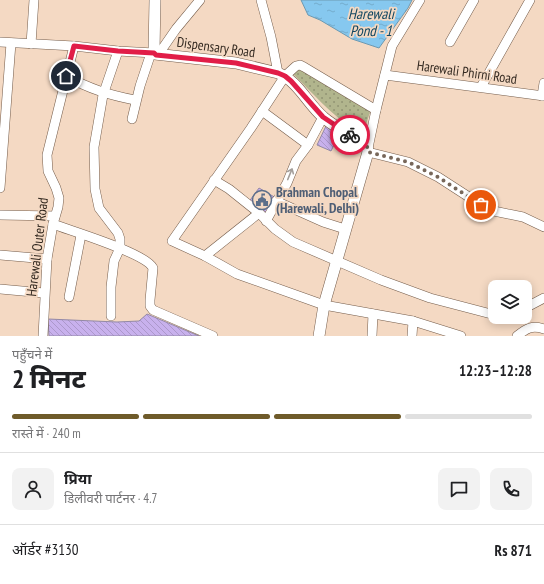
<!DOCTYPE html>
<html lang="hi">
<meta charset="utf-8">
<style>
body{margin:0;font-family:"PT Sans Narrow","Noto Sans Devanagari",sans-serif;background:#f2f2f2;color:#202124;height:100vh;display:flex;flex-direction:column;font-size:15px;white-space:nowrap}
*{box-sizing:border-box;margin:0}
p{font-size:13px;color:#757577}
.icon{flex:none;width:22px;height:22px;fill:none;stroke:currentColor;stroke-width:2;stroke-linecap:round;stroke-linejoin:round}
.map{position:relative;height:336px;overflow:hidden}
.sheet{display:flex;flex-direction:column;background:#fff;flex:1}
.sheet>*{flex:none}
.buttons{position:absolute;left:488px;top:280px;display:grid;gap:8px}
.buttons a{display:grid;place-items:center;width:44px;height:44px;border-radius:8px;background:#fff;box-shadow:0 2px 10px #0003;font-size:20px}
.pin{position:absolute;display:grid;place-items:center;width:34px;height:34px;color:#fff;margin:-17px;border:2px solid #fff;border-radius:50%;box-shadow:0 1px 4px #0007}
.courier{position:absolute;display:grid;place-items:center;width:40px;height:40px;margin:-20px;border:3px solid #e11d48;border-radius:50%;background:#fff;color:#222;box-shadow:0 1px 5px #0007}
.summary em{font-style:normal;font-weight:800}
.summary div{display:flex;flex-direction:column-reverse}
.summary{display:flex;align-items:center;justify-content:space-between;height:68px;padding:0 12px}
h1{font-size:26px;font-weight:800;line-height:30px}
.bar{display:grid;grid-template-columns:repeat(4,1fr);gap:6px 4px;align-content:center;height:48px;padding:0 12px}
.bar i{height:5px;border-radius:3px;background:#e0e0e0}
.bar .selected{background:#6f5b2a}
.bar p{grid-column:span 4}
.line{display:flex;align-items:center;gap:10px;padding:0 12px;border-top:1px solid #e0e0e0}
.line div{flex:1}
.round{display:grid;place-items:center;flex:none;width:42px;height:42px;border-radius:8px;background:#f2f2f2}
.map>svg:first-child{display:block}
.park{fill:url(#park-dots)}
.water{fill:url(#water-ripples);stroke:#6d99b1}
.building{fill:url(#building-back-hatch);stroke:#9389a5}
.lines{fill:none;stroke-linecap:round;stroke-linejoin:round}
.minor-casing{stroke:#755d4b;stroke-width:10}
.tertiary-casing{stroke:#755d4b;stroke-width:12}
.minor{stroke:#fff;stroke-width:9}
.tertiary{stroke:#fff;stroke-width:11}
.oneway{stroke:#a49f9b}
.done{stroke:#77675a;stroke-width:4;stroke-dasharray:0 7.2}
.route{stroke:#e11d48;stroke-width:5}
.labels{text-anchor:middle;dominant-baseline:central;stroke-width:3.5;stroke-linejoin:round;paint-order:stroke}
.street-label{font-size:14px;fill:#342a21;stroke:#f4d9c3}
.service-label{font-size:14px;font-weight:bold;fill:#4e5e75;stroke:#f4d9c3;text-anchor:start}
.water-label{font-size:15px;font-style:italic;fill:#124761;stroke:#f4d9c3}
</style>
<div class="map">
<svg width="544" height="336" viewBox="0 0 544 336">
<defs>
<pattern id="park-dots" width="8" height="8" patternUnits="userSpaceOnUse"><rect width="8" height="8" fill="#b1b58d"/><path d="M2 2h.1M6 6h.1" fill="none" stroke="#919373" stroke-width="1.8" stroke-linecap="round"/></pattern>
<pattern id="water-ripples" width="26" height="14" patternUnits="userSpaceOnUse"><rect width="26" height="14" fill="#86c8ef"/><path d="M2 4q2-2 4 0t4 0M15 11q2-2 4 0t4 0" fill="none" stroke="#74accd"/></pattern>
<pattern id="building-back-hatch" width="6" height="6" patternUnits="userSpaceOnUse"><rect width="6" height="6" fill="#c8b1ed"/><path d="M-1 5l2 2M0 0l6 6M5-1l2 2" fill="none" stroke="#ac98cb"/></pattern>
</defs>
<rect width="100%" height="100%" fill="#f4d9c3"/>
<path class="park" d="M 302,68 L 371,109 L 363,134 C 336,121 315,95 293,74 L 297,70 Z"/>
<path class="water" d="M 301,0 L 412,0 L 408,8 L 379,48 L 352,39 L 320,20 L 308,15 Z"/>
<g class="building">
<path d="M 326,126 L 340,133 L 331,151 L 317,145 Z"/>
<path d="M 259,188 L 276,198 L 264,216 L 248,203 Z"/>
<path d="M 147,314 L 199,336 L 49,336 L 48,319 L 117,322 L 139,321 Z"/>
</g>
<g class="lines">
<defs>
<g id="minor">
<path d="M 261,0 L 271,37 L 278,73"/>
<path d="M 0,42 L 74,46 L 118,51 L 154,53"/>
<path d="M 450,42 L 474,0"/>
<path d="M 31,44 L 34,0"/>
<path d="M 158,55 L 176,29 L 200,0"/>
<path d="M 385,75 L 544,96"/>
<path d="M 66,76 C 90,89 109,95 135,100"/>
<path d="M 481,87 L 530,0"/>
<path d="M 542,96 L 544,83"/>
<path d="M 376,110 L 304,67 L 300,65 L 296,66 L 285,76 L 251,128 L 172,241 L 205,256 L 237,274 L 324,305 L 413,321 L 461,336"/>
<path d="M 262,111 L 308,145"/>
<path d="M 132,119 L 140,86 L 151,53"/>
<path d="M 368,148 L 376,110 L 392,46 L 420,0"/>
<path d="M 368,152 L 408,162 L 438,177 L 489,210 L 523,217 L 544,227"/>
<path d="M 214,180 L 229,189 L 259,213 L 275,229 L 293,242 L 381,280 L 430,298 L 495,315"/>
<path d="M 0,188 L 11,43"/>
<path d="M 276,201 L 323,222 L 345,229"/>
<path d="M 0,215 L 55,216"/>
<path d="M 266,221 L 287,183 L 296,161 L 308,145 L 323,117"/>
<path d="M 53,224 C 71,231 146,253 153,268 L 150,300 L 150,306 L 153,310 L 213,336"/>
<path d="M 0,255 L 47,259"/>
<path d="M 205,256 L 259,213"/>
<path d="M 0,289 L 44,293"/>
<path d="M 69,297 L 81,235"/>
<path d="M 525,308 L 544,298"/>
<path d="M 111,316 L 111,287 L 113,270 L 114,261 L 120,248 L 120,239 L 118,233 L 99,208 L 95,189 L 94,147 L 103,95 L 118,51"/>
<path d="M 43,336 L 47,259 L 53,224 L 58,207 L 59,198 L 56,188 L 48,171 L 47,155 L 74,46"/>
<path d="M 372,336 L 373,314"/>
<path d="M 412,336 L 413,321"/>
<path d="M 517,336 C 527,328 532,325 544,329"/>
</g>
<path id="tertiary" d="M 155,0 L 154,51 L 155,54 L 236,63 L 278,73 C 298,81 307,103 323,117 C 336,129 354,134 367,146 L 368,152 L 324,305 L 319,336"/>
</defs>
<use href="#minor" class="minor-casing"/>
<use href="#tertiary" class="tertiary-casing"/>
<use href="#minor" class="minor"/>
<use href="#tertiary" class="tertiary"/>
</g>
<defs><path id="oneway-shaft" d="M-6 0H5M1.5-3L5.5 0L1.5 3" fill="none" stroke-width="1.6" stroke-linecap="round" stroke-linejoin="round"/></defs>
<use class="oneway" href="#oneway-shaft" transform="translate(290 174) rotate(-68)"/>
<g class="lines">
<path class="done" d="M 350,135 L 366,144 L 367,146 L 368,152 L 408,162 L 438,177 L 481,205"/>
<path class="route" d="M 66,76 L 74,46 L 118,51 L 154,53 L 156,55 L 236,63 L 278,73 L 285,76 L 291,81 L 323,117 L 350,135"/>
</g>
<defs>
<symbol id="civic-ring" viewBox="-11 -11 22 22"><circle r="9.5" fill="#f4d9c3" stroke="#5c6f8a" stroke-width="1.5"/><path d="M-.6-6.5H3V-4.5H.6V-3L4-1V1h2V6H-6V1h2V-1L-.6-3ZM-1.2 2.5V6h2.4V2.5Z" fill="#5c6f8a"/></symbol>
</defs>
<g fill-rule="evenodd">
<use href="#civic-ring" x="251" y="189" width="22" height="22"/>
</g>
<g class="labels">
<g class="street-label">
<text transform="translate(216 47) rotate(8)">Dispensary Road</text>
<text transform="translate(467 72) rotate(8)">Harewali Phirni Road</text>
<text transform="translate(37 247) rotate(-83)">Harewali Outer Road</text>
</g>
<g class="service-label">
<text x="276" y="192">Brahman Chopal<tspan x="276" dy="16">(Harewali, Delhi)</tspan></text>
</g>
<g class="water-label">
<text x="371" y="13">Harewali<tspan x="371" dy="17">Pond - 1</tspan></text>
</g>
</g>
</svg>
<div class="buttons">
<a><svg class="icon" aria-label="layers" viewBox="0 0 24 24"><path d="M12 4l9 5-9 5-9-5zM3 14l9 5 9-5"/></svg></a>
</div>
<div class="pin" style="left:481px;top:205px;background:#ea580c"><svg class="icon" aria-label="bag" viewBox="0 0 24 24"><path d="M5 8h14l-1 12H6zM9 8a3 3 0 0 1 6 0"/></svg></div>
<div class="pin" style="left:66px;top:76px;background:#1f2937"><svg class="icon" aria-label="home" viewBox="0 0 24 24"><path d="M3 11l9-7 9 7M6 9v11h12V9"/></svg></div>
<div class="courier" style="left:350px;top:135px"><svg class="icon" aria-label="bike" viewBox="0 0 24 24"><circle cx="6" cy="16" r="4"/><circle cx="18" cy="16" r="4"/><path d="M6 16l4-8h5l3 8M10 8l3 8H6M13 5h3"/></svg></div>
</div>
<section class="sheet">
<div class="summary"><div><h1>2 मिनट</h1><p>पहुँचने में</p></div><em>12:23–12:28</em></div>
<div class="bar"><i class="selected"></i><i class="selected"></i><i class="selected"></i><i></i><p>रास्ते में · 240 m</p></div>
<div class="line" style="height:72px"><a class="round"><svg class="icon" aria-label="person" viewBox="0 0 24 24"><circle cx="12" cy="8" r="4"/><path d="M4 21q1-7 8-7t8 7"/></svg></a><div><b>प्रिया</b><p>डिलीवरी पार्टनर · 4.7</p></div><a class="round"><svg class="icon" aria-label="chat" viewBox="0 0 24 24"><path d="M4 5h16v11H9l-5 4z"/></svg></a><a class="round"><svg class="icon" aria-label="phone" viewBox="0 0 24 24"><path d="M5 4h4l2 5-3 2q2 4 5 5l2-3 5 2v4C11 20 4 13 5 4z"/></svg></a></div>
<div class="line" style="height:52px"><div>ऑर्डर #3130</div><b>Rs 871</b></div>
</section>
